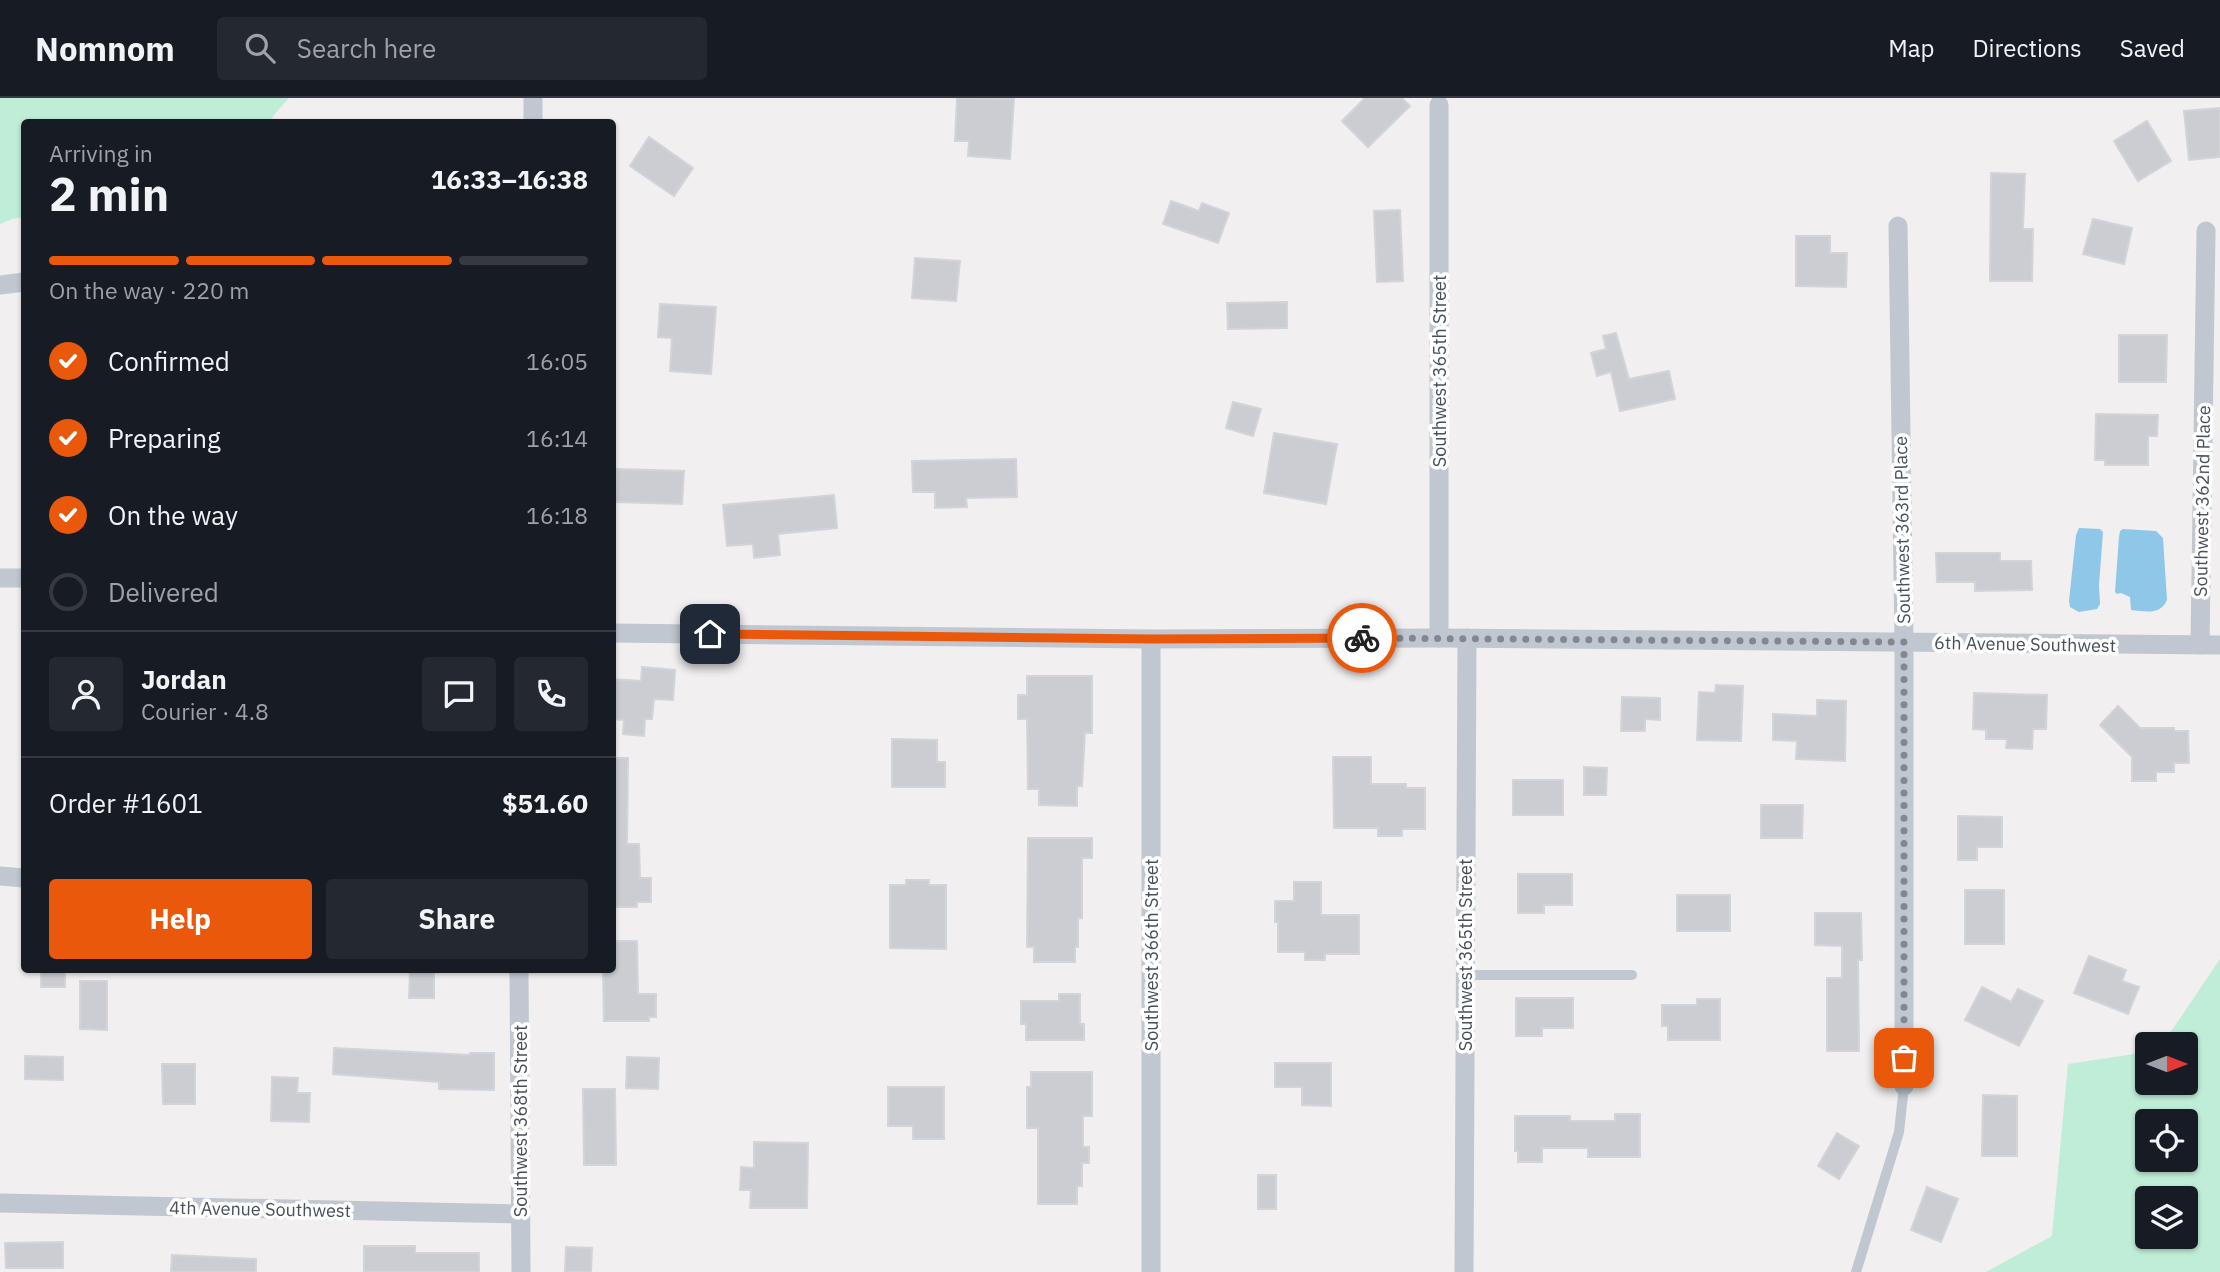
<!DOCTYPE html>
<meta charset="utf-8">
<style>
body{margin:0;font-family:"IBM Plex Sans",sans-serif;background:#242831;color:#f1f3f6;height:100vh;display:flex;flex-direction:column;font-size:26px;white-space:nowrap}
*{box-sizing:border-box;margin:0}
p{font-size:23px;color:#9ea1a6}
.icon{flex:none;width:38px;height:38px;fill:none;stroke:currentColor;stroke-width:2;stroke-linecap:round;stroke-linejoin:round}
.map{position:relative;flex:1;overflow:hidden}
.sheet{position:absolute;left:21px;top:21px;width:595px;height:854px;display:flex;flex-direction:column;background:#171b24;border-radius:7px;box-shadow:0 2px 5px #0004}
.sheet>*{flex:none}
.needle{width:46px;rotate:90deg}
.tools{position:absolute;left:2135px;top:934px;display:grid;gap:14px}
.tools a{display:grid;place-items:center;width:63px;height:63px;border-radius:7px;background:#171b24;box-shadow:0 2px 5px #0004;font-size:35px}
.pin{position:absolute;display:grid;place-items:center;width:60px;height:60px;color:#fff;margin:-30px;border-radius:14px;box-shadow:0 4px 10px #0006}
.courier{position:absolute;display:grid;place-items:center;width:70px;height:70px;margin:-35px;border:5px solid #ea580c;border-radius:50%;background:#fff;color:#222;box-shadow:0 2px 9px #0007}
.summary em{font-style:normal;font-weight:700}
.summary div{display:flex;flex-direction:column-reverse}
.summary{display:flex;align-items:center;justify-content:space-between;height:119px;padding:0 28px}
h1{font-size:46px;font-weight:700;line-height:52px}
.bar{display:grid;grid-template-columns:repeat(4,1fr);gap:10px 7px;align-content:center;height:84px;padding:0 28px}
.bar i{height:9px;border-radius:5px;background:#363941}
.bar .current{background:#ea580c}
.bar p{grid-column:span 4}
.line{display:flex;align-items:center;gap:18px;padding:0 28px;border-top:2px solid #363941}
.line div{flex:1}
.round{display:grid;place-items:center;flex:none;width:74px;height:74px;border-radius:7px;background:#242831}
ol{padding:0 28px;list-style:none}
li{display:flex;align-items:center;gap:21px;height:77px}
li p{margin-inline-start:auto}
li .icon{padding:7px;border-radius:50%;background:#ea580c;color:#fff;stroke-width:4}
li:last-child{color:#9ea1a6}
li i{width:38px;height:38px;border:4px solid #363941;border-radius:50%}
.primary-button{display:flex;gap:14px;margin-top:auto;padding:14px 28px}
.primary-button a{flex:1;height:80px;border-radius:7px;background:#ea580c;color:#fff;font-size:28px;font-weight:700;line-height:80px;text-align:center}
.primary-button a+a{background:#242831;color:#f1f3f6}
header{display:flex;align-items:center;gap:42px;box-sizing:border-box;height:98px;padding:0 35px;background:#171b24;border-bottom:2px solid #363941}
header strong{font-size:33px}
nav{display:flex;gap:38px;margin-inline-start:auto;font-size:24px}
.search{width:490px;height:63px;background:#242831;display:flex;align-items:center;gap:18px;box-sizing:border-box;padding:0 24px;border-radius:7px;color:#9ea1a6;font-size:26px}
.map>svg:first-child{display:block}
.green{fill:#bfedd8;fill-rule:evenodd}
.water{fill:#8ec7e8}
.building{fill:#cccdd3;stroke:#d3d4da;stroke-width:2}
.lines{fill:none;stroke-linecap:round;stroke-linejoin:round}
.lane{stroke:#c0c7d0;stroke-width:10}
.street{stroke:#c0c7d0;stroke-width:19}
.done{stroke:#83878f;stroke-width:7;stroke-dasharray:0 12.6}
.route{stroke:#ea580c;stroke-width:9}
.labels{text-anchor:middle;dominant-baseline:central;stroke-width:7;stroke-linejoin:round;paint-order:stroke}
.street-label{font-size:18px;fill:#484f5b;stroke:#fff}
</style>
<header>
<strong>Nomnom</strong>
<div class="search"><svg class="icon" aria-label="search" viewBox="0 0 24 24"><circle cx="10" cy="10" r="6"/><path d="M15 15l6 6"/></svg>Search here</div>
<nav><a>Map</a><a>Directions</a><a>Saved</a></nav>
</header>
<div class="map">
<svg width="2220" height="1174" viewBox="0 0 2220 1174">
<rect width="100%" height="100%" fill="#f1efef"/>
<g class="green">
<path d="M 0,0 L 289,0 L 273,18 L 271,24 L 24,24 L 24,119 L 12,121 L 0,126 Z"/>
<path d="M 2220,861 L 2220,1174 L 1986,1174 L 2052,1138 L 2068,966 L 2147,954 L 2147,985 L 2186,985 L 2186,947 L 2162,947 ZM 2147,1024 L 2186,1024 L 2186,1062 L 2147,1062 ZM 2147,1101 L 2186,1101 L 2186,1139 L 2147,1139 Z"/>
</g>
<g class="water">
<path d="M 2079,430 L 2100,431 L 2103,434 L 2099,487 L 2100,506 L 2097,511 L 2079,514 L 2070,509 L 2069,503 L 2076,437 Z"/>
<path d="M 2123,431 L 2156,433 L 2163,440 L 2167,502 C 2160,518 2145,513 2131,512 L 2130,499 L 2121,495 L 2117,496 L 2115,494 L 2119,439 L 2120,433 Z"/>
</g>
<g class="building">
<path d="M 957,0 L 1014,1 L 1010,61 L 968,58 L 969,43 L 955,43 Z"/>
<path d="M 1365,0 L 1402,0 L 1410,8 L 1368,49 L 1342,23 Z"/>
<path d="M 2220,10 L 2220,59 L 2189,62 L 2184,13 Z"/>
<path d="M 2147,23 L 2171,63 L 2138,83 L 2114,43 Z"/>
<path d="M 649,39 L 693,70 L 674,98 L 630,68 Z"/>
<path d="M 1991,75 L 2025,76 L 2023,131 L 2033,131 L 2032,183 L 1990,183 Z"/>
<path d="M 1171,103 L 1199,113 L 1202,105 L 1229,115 L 1218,145 L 1163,126 Z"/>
<path d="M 1400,112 L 1403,183 L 1377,184 L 1374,113 Z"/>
<path d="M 2093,121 L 2132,130 L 2124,166 L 2083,156 Z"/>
<path d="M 1796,138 L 1830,138 L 1830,155 L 1847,155 L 1846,189 L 1796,188 Z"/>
<path d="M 915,160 L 960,163 L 956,203 L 912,200 Z"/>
<path d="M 1287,204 L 1287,230 L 1228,231 L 1227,205 Z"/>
<path d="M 660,206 L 716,209 L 711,276 L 670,273 L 672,240 L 658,239 Z"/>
<path d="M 1616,235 L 1629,281 L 1669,273 L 1675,301 L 1620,313 L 1611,274 L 1597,278 L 1591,255 L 1606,251 L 1603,238 Z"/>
<path d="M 2119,237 L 2167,237 L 2166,284 L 2119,284 Z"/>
<path d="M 1233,304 L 1261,311 L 1253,338 L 1226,330 Z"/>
<path d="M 2096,316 L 2158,317 L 2157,338 L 2148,338 L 2148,367 L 2105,367 L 2105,362 L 2095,362 Z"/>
<path d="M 1274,335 L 1337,346 L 1326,406 L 1264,395 Z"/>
<path d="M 1016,361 L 1017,399 L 966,400 L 967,409 L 935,410 L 935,394 L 913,394 L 912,363 Z"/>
<path d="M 617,371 L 684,373 L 682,406 L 615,404 Z"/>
<path d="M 834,397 L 837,430 L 778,436 L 780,457 L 754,460 L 753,446 L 727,448 L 723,407 Z"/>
<path d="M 1936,455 L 2000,455 L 2000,463 L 2031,463 L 2032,492 L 1975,493 L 1975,484 L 1937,484 Z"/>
<path d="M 642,569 L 675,572 L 673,602 L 654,601 L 652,621 L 645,621 L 644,638 L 623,636 L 624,622 L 612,621 L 612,581 L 641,583 Z"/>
<path d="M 1027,578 L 1092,578 L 1092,635 L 1085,635 L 1082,688 L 1077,688 L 1077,708 L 1039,707 L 1039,691 L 1028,691 L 1027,621 L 1018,621 L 1018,597 L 1027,597 Z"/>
<path d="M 1716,587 L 1743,588 L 1741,643 L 1697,642 L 1699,594 L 1715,595 Z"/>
<path d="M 1974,595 L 2047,597 L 2046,631 L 2033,631 L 2032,651 L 2006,650 L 2007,641 L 1986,641 L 1986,632 L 1973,631 Z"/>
<path d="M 1622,599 L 1660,600 L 1660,622 L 1645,621 L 1645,633 L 1621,633 Z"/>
<path d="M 1817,602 L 1846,603 L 1845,663 L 1796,661 L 1797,643 L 1773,642 L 1773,616 L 1817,618 Z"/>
<path d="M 2118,608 L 2140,630 L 2174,630 L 2174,633 L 2188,633 L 2189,665 L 2174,665 L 2174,674 L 2156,674 L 2156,683 L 2132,683 L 2132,659 L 2100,627 Z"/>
<path d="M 892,641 L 937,642 L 937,664 L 945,664 L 945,689 L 892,689 Z"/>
<path d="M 1333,659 L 1371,659 L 1371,686 L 1406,686 L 1406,690 L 1425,690 L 1425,731 L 1402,731 L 1402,738 L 1378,738 L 1378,730 L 1334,730 Z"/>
<path d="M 612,660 L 628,660 L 627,746 L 639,746 L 640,780 L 651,780 L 651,804 L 637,804 L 637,809 L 612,809 Z"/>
<path d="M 1584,669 L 1607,670 L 1606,697 L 1584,697 Z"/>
<rect x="1513" y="682" width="50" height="35"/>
<path d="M 1761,707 L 1803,707 L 1802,740 L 1761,740 Z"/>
<path d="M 1958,718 L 2002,719 L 2002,749 L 1977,749 L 1977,762 L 1958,762 Z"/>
<path d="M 1028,740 L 1092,740 L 1092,760 L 1082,760 L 1082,820 L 1078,820 L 1078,849 L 1075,849 L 1075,864 L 1034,864 L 1034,849 L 1027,849 Z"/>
<path d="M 1518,776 L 1572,776 L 1572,807 L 1544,807 L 1544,815 L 1518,815 Z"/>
<path d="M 906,782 L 929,782 L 929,787 L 946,787 L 946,851 L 890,850 L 890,787 L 906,787 Z"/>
<path d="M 1294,784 L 1321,784 L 1321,817 L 1359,817 L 1359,856 L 1325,856 L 1325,862 L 1305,862 L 1305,854 L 1278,854 L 1278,824 L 1275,824 L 1275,803 L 1294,803 Z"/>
<rect x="1965" y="792" width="39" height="54"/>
<rect x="1677" y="797" width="53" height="36"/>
<path d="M 1815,815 L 1861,815 L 1862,862 L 1858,862 L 1859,953 L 1827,953 L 1827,880 L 1842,880 L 1842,848 L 1815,847 Z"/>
<path d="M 612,843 L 637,843 L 638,896 L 656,896 L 656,919 L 649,919 L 649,923 L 604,923 L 603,872 L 612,872 Z"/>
<path d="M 2089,858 L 2126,872 L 2122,883 L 2139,889 L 2128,916 L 2074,895 Z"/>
<rect x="41" y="872" width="24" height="17"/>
<path d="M 410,872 L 434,872 L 434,900 L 409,900 Z"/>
<path d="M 80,883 L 107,883 L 107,932 L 80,931 Z"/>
<path d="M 1982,889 L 2011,904 L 2018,891 L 2043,903 L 2019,948 L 1965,922 Z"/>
<path d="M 1059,896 L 1080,896 L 1080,926 L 1084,926 L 1084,942 L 1026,942 L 1026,926 L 1021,926 L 1021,903 L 1059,903 Z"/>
<path d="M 1516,900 L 1573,900 L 1573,930 L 1542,930 L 1542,938 L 1516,938 Z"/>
<path d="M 1697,901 L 1720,901 L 1720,942 L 1668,942 L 1668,928 L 1662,928 L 1662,907 L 1697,907 Z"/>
<path d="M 334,950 L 470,957 L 470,955 L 494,955 L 494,992 L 439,991 L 439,984 L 333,976 Z"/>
<path d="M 25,958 L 63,959 L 63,982 L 25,981 Z"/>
<path d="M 627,959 L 659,960 L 658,991 L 626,990 Z"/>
<path d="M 1275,965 L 1331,965 L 1331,1008 L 1302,1007 L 1302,989 L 1275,989 Z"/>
<path d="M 162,966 L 195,966 L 195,1006 L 163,1006 Z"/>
<path d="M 1031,974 L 1092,974 L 1092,1018 L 1083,1018 L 1083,1049 L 1089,1049 L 1089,1065 L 1082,1065 L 1082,1088 L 1077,1088 L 1077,1106 L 1038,1106 L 1038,1030 L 1027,1030 L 1027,989 L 1031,989 Z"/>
<path d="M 272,979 L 298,980 L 297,995 L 310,995 L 309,1024 L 271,1023 Z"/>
<path d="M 888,989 L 944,989 L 944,1041 L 913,1041 L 913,1028 L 888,1028 Z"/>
<path d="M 583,991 L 615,991 L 616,1067 L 584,1067 Z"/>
<path d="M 1983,997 L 2017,998 L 2017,1058 L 1982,1058 Z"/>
<path d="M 1615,1016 L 1640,1016 L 1640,1059 L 1588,1059 L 1588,1050 L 1542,1050 L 1542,1064 L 1518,1064 L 1518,1053 L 1515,1053 L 1515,1018 L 1570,1018 L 1570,1023 L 1615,1023 Z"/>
<path d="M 1837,1035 L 1859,1048 L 1839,1081 L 1818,1068 Z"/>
<path d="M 754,1044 L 808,1045 L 807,1110 L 750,1110 L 751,1092 L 740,1092 L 741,1069 L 754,1070 Z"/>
<rect x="1258" y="1077" width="18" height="34"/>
<path d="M 1927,1089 L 1958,1101 L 1941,1144 L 1911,1132 Z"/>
<path d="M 63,1144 L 63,1170 L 6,1170 L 5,1145 Z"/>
<path d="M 364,1148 L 415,1148 L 415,1155 L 479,1155 L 479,1174 L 364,1174 Z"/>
<path d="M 566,1149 L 592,1150 L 591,1174 L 565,1174 Z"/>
<path d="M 172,1157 L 256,1161 L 256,1174 L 171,1174 Z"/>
</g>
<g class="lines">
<g class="lane">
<path d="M 1465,877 L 1632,877"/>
<path d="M 1856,1174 L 1899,1034 L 1904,988"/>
</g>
<g class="street">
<path d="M 1439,7 L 1439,540"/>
<path d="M 533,24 L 533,0"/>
<path d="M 1898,128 L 1904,544 L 1904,988"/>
<path d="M 0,187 L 24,184"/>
<path d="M 0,480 L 24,480"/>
<path d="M 612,535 L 1151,541 L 1439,540 L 2220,547"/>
<path d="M 2200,547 L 2206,133"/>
<path d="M 0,778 L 24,780"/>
<path d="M 519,872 L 521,1174"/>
<path d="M 0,1105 L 520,1116"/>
<path d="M 1151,1174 L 1151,541"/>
<path d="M 1464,1174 L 1467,540"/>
</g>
</g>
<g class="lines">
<path class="done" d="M 1362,540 L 1904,544 L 1904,960"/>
<path class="route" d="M 710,536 L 1151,541 L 1362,540"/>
</g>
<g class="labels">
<g class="street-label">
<text transform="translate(1439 273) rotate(-90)">Southwest 365th Street</text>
<text transform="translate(2202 403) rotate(-89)">Southwest 362nd Place</text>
<text transform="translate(1902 432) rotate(-91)">Southwest 363rd Place</text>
<text transform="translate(2025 546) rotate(1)">6th Avenue Southwest</text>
<text transform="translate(1151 857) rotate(-90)">Southwest 366th Street</text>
<text transform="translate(1465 857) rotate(-90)">Southwest 365th Street</text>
<text transform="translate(520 1023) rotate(-90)">Southwest 368th Street</text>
<text transform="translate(260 1111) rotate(1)">4th Avenue Southwest</text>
</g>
</g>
</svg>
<div class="tools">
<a><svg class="needle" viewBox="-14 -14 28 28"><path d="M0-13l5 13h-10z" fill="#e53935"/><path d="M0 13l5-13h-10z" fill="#9ea1a6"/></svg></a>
<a><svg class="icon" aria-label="locate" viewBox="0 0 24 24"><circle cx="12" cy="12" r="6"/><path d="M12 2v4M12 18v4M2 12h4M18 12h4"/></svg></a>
<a><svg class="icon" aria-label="layers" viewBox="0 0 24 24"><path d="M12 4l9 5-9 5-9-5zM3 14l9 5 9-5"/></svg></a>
</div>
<div class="pin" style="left:1904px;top:960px;background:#ea580c"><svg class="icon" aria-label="bag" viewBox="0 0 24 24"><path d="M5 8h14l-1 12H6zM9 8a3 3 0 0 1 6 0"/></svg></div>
<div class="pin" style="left:710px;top:536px;background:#1f2937"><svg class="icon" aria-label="home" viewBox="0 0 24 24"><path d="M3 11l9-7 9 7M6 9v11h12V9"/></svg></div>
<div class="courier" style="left:1362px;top:540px"><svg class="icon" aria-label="bike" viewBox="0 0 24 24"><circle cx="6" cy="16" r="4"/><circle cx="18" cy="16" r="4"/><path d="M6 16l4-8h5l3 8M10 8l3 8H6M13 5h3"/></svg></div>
<section class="sheet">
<div class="summary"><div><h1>2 min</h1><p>Arriving in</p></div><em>16:33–16:38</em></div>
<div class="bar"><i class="current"></i><i class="current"></i><i class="current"></i><i></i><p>On the way · 220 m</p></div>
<ol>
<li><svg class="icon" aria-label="check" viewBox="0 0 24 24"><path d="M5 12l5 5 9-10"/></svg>Confirmed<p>16:05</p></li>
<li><svg class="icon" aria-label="check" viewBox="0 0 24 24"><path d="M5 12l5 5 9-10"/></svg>Preparing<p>16:14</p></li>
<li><svg class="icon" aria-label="check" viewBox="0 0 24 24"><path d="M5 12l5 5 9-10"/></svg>On the way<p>16:18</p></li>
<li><i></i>Delivered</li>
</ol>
<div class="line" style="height:126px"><a class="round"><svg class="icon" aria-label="person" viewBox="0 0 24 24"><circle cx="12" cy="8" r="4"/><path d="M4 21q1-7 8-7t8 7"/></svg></a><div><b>Jordan</b><p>Courier · 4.8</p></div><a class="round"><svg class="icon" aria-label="chat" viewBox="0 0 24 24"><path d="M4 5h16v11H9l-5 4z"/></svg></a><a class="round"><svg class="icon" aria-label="phone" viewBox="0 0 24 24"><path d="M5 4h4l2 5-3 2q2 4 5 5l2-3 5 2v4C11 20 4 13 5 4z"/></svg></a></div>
<div class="line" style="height:91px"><div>Order #1601</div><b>$51.60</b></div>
<div class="primary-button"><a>Help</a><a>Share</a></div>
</section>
</div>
